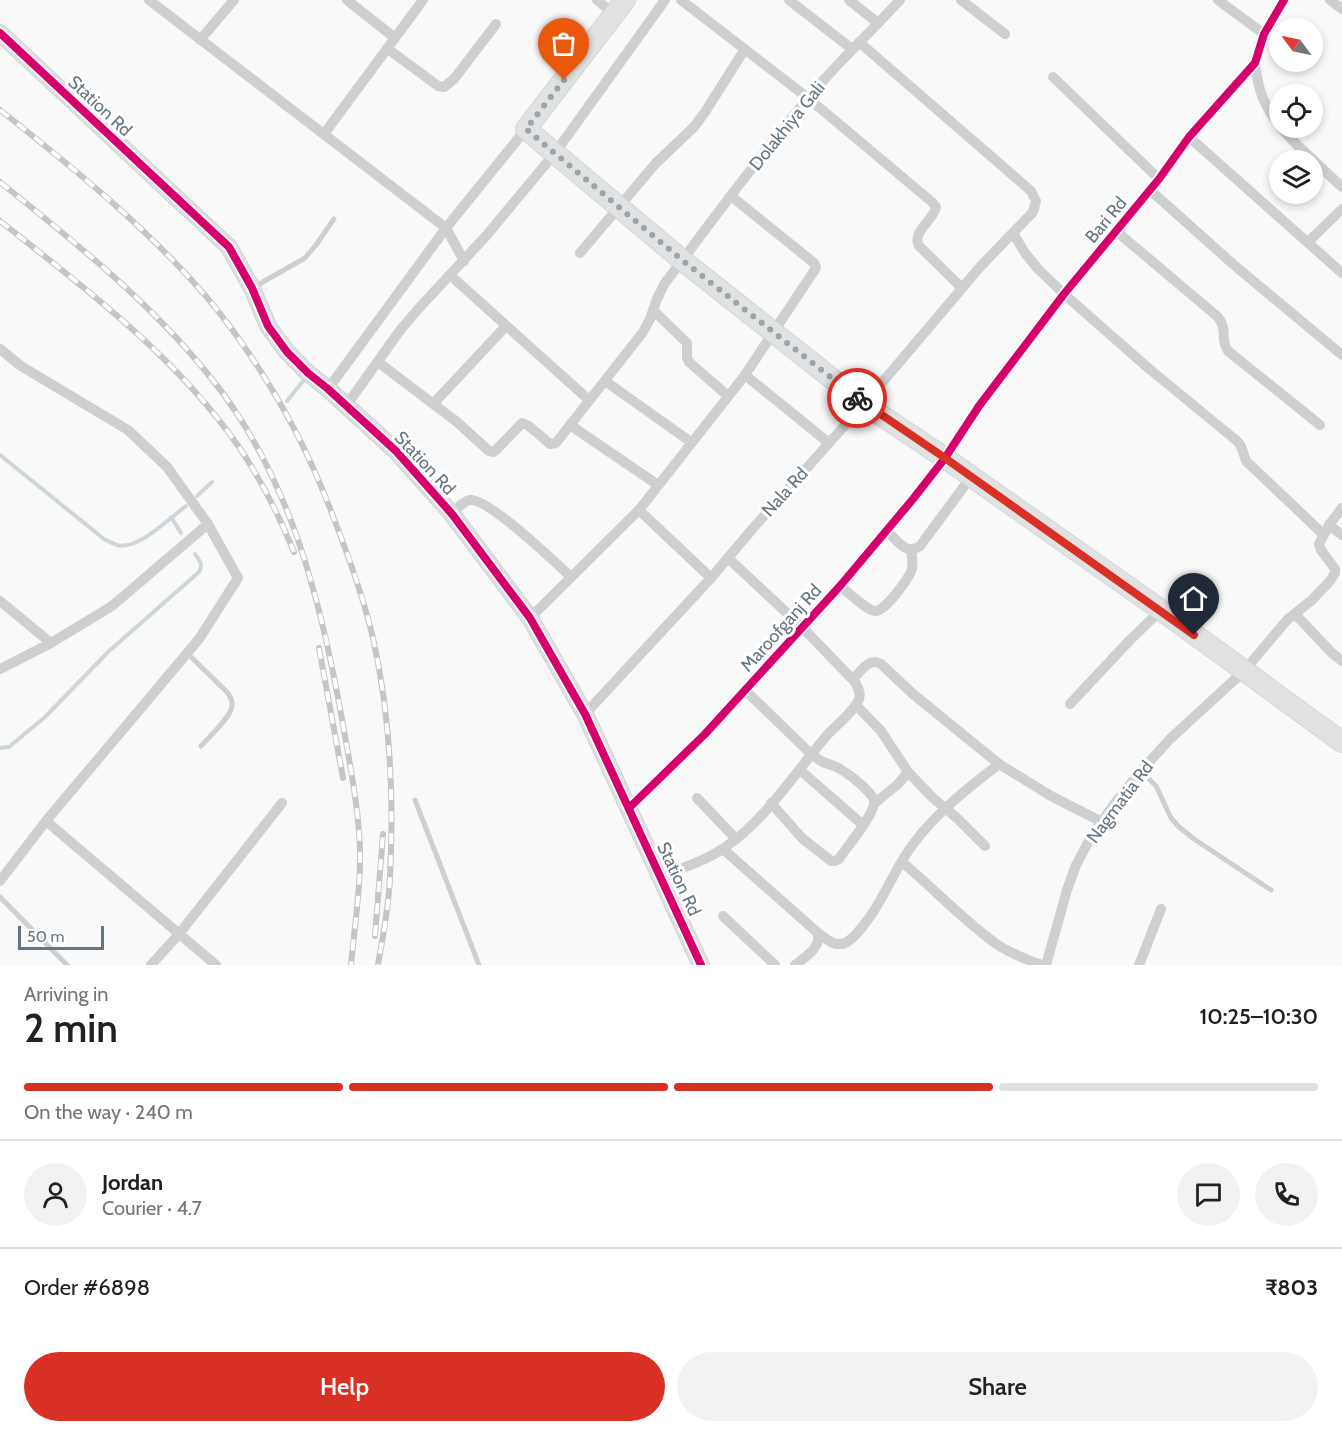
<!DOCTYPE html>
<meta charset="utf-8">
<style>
body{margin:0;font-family:Cabin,sans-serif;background:#f2f2f2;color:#202124;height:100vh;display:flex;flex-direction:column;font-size:22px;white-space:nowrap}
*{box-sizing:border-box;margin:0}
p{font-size:20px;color:#757577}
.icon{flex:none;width:33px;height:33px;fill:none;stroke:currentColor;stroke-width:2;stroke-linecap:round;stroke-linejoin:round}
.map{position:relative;height:965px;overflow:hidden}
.details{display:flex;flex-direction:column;background:#fff;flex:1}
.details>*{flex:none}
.needle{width:39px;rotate:303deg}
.controls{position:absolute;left:1269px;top:18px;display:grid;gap:12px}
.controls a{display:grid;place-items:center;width:54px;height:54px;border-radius:50%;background:#fff;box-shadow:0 3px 9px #0003;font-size:30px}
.scale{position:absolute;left:18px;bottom:15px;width:86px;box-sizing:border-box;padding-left:6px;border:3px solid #657683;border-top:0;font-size:16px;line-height:21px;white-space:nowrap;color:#657683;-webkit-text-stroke:4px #fff;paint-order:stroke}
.pin{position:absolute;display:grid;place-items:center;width:51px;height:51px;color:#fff;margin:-62px -26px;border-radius:50% 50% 50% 0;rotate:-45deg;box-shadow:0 0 6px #0007}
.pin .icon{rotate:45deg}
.courier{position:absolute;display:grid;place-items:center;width:60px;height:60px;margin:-30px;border:4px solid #d93025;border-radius:50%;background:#fff;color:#222;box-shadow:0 2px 8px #0007}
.overview em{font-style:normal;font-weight:600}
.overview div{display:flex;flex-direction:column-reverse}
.overview{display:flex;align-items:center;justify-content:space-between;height:102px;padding:0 24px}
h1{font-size:39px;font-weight:600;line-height:45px}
.bar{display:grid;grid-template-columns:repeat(4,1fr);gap:9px 6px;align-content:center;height:72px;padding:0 24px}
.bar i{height:8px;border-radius:4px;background:#e0e0e0}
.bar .active{background:#d93025}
.bar p{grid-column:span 4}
.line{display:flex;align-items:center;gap:15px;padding:0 24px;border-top:2px solid #e0e0e0}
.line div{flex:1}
.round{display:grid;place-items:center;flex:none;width:63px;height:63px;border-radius:32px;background:#f2f2f2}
.button{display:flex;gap:12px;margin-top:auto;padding:12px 24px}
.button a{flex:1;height:69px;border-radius:36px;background:#d93025;color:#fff;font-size:24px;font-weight:600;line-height:69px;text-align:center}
.button a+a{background:#f2f2f2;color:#202124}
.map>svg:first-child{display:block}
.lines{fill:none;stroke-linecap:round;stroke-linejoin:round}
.stream{stroke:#ced6d9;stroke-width:4}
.secondary-casing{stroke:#d5d6d7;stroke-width:18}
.highway-casing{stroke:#d5d6d6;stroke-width:22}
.lane{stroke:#cecfd0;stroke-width:5}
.street{stroke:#cecfd0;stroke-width:10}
.secondary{stroke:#e1e2e2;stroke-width:15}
.highway{stroke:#e1e2e2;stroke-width:20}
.rail-casing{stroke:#c3c5c6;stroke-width:6}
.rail{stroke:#fff;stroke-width:4;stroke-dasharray:11;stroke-linecap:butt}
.cycleway-casing{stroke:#fff;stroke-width:11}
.cycleway{stroke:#d6006c;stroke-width:8}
.done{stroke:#99a4ac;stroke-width:6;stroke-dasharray:0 10.8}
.route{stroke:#d93025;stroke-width:8}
.labels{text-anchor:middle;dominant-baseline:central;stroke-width:6;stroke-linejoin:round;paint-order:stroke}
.street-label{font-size:18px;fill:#657683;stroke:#fff}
</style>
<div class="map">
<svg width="1342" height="965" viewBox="0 0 1342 965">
<rect width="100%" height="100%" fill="#f9f9f9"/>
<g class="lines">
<g class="stream">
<path d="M 287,401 L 304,380"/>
<path d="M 0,455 L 104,539 C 108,541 113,544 117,545 C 137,551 171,517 186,506"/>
<path d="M 197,496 L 212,482"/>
<path d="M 171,517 L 181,533"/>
<path d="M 0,748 L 9,747 L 45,717 L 108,652 L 199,572 C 203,564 200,561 195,554"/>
</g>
<defs>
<path id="secondary" d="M 0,33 L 229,247 L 252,288 L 268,326 L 287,352 L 308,373 L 328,389 L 396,451 L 452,514 L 530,618 L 585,714 L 701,965"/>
<path id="highway" d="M 625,0 L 526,129 L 682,260 L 864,404 L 945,458 L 1161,610 L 1342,742"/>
</defs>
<use href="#secondary" class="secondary-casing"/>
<use href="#highway" class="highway-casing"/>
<g class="lane">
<path d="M 254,287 L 305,258 L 316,245 L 334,219"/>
<path d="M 187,653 L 227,692 C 230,696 233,701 232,706 C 231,717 209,737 201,746"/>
<path d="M 1141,771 L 1156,786 L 1171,818 L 1179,827 L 1194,839 L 1271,890"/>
<path d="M 415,800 L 479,965"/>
<path d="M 0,897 L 67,965"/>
</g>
<g class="street">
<path d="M 149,0 L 446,228 L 526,129"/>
<path d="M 347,0 L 395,38"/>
<path d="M 597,0 L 614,14"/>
<path d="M 681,0 L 808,98 L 932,202 L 936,207 C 934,220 911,232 919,246 L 962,288"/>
<path d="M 789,0 L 852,49"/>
<path d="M 849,0 L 878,23"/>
<path d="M 961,0 L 1005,34"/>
<path d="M 1218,0 L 1264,34"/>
<path d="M 1330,0 L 1342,9"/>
<path d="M 200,40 L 234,0"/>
<path d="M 388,49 L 438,86 L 444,87 L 454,79 L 496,24"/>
<path d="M 1255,63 C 1258,89 1263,105 1280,126"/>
<path d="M 1053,77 L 1159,179"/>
<path d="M 1281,128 L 1294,142 L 1342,187"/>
<path d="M 324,134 L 423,0"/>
<path d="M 1189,137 L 1342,273"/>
<path d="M 1150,190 L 1234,265 L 1342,355"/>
<path d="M 1116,231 L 1218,317 C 1229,332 1219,338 1228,351 L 1320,425"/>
<path d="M 1013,233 L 1025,253 L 1038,269 L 1064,294 L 1147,367 L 1237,441 L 1241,446 L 1246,461 L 1323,534"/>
<path d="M 1308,242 L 1342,209"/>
<path d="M 580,253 L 656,163 L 694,127 L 705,112 L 745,49"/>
<path d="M 451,276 L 589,400"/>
<path d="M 653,310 L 687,343 L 687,358 L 689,362 L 728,396"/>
<path d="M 0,349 L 21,366 L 128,430 L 167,467 L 208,524 L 238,578 L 199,639 L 46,821"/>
<path d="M 378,362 L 457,422 L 489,451 L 493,452 L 496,450 L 522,423 L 529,426 L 550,444 L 556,443 L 643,332 L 650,319 L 657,299 L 665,283 C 712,221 758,157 809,97 C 837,63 870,33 900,0"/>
<path d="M 745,375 L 829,443"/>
<path d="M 605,381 L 691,442"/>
<path d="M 328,389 L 446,228 L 464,261"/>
<path d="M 434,403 L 506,326"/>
<path d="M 346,406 L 401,329 L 420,307 L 486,236 L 555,153 L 665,0"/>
<path d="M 570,425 L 658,485"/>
<path d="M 639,510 L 711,578"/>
<path d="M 452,514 C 457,509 463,501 470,500 C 488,498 556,563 571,577"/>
<path d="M 1329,525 L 1342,535"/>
<path d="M 887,531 C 897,540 906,556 920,546 L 971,477"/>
<path d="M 840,586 C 847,591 866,610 875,611 C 885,612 909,578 912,569 C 913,563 912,556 911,550"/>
<path d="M 0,601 L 51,643"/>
<path d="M 1295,614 L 1332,653 L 1342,661"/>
<path d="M 530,618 L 639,510 L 745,375 L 814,271 L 816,267 L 814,263 L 731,196"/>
<path d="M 0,669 L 51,643 L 112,606 L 208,524"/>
<path d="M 853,679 C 861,671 869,657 881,664 L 913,694 L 999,764 L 1051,796 L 1102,822"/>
<path d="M 745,690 L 811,754 C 815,757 819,760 823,762 C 829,765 835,765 840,769 C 849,774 871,791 874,800 C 877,812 846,848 839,859 L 835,861 L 831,861 L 802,838 L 771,803"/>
<path d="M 1070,704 L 1129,641 L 1161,610"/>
<path d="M 856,705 L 881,731 L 908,772 L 932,797 L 958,819 L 985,846"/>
<path d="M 585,714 L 711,578 L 754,527 L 864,404 L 980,267 L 1033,212 L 1036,201 L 1031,191 L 859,42"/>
<path d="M 800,770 L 863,825"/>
<path d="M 697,798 L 736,839"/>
<path d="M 875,803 L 898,784 L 908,772"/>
<path d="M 629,808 L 705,734 L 840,586 L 913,499 L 945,458 L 979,406 L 1064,294 L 1159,179 L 1189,137 L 1255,63 L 1264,34 L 1284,0"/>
<path d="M 723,849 L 818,933 C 821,948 805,957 795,965"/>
<path d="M 902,862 C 933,888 962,919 995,943 C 1009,953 1025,959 1042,965"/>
<path d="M 661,876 C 682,868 705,861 724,848 C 767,819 795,772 829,733 C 838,724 855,710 859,699 C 861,693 858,688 855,682 L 802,627 L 728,558"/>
<path d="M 0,881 L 46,821 L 216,965"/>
<path d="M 723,916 L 775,965"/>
<path d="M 818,933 C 827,940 836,948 847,942 C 855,937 861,929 866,922 C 885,898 895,867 914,843 C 937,812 968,788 999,764"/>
<path d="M 151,965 L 179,934 L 282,803"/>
<path d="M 1046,965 L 1067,890 L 1076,865 L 1091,837 L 1115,803 L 1141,771 L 1170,739 L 1244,671 L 1287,620 L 1312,600 L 1330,581 L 1335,573 L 1335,569 L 1321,550 L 1319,544 L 1329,525 L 1342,508"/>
<path d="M 1139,965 L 1161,909"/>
</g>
<use href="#secondary" class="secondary"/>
<use href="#highway" class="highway"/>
<defs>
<g id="rail">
<path d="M 0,110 C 71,166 144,225 203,293 C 213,304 222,316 231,328 C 273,385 306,445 331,511 C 347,552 363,595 373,638 C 390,714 394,799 390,876 C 389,906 383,936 378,965"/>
<path d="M 0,182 C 73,241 147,299 207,373 C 290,473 321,600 343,725 C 351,771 361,819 360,865 C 359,899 354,932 351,965"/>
<path d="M 0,221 C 86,289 176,356 239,447 C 261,480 279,515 294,552"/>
<path d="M 319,648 L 343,778"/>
<path d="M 375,936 L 383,834"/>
</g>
</defs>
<use href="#rail" class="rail-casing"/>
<use href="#rail" class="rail"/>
<defs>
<g id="cycleway">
<path d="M 0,33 L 229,247 L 252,288 L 268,326 L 287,352 L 308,373 L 328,389 L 396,451 L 452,514 L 530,618 L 585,714 L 701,965"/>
<path d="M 629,808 L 705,734 L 840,586 L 913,499 L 945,458 L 979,406 L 1064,294 L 1159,179 L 1189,137 L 1255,63 L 1264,34 L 1284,0"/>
</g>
</defs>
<use href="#cycleway" class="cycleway-casing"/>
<use href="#cycleway" class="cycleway"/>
</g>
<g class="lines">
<path class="done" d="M 564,80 L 526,129 L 682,260 L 857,398"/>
<path class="route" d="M 857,398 L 945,458 L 1194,635"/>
</g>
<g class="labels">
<g class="street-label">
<text transform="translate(100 106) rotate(43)">Station Rd</text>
<text transform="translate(787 126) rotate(-51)">Dolakhiya Gali</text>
<text transform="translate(1106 220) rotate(-50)">Bari Rd</text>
<text transform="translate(425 463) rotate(47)">Station Rd</text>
<text transform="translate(785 492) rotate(-48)">Nala Rd</text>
<text transform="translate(781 628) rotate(-48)">Maroofganj Rd</text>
<text transform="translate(1120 802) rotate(-53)">Nagmatia Rd</text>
<text transform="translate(679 879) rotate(65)">Station Rd</text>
</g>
</g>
</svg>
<div class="controls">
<a><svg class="needle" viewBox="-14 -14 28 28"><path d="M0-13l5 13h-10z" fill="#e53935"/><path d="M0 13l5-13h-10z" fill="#757577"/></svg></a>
<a><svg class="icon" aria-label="locate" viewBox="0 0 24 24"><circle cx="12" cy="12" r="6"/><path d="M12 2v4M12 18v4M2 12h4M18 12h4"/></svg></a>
<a><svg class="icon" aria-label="layers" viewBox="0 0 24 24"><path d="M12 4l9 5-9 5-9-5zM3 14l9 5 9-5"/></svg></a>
</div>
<div class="scale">50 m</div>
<div class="pin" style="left:564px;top:80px;background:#ea580c"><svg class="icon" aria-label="bag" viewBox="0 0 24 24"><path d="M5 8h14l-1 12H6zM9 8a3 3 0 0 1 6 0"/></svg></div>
<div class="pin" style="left:1194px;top:635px;background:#1f2937"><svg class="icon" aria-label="home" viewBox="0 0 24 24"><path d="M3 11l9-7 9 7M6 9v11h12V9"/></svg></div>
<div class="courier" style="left:857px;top:398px"><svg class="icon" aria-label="bike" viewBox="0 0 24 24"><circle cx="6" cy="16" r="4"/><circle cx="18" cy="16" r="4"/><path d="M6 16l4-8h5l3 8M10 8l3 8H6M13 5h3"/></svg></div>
</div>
<section class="details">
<div class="overview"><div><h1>2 min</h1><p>Arriving in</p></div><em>10:25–10:30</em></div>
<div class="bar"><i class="active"></i><i class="active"></i><i class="active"></i><i></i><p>On the way · 240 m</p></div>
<div class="line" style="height:108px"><a class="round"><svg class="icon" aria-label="person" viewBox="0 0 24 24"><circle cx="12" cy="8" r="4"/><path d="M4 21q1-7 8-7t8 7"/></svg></a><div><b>Jordan</b><p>Courier · 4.7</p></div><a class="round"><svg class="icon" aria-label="chat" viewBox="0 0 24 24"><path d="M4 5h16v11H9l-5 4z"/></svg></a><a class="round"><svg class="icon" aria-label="phone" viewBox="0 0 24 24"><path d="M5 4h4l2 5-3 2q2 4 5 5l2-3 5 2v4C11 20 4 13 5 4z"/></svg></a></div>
<div class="line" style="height:78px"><div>Order #6898</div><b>₹803</b></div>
<div class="button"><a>Help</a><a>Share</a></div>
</section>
